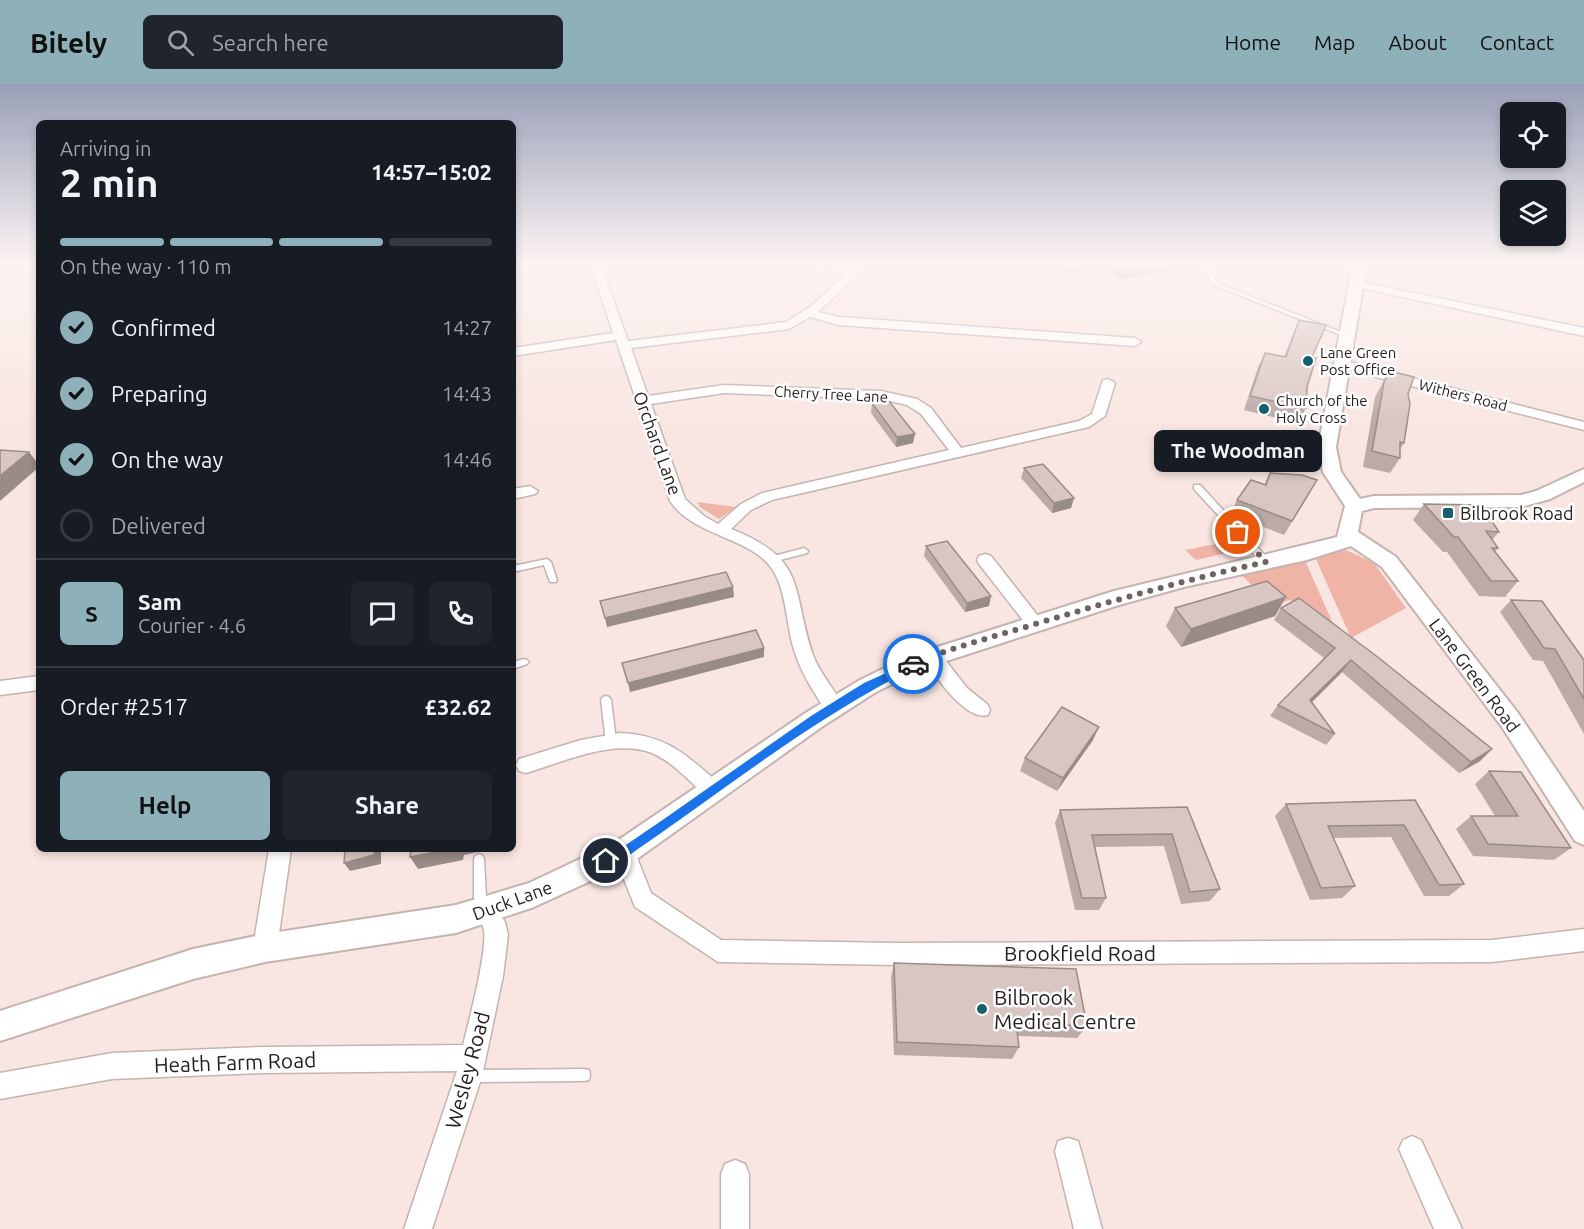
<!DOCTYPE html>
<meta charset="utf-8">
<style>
body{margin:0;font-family:Ubuntu,sans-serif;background:#20242c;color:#f1f3f6;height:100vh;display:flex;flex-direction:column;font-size:22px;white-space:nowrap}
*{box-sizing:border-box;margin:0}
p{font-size:20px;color:#9ea1a6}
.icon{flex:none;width:33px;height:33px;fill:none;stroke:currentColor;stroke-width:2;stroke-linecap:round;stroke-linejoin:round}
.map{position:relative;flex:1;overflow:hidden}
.side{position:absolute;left:36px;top:36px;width:480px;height:732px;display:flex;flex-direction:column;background:#171b24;border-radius:9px;box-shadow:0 3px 9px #0003}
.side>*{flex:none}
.controls{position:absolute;left:1500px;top:18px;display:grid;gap:12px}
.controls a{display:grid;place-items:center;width:66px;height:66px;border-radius:9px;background:#171b24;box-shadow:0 3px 9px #0003;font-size:30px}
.pin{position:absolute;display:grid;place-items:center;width:51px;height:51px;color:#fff;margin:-26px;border:3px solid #fff;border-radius:50%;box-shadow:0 2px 6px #0007}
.courier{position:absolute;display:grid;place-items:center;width:60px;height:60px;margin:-30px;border:4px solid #1a73e8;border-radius:50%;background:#fff;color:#222;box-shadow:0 2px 8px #0007}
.bubble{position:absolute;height:42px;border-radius:9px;background:#171b24;box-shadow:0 3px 9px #0003;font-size:20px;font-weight:700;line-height:42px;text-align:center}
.head em{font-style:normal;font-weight:700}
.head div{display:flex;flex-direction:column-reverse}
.head{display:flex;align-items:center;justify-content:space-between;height:102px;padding:0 24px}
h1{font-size:39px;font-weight:700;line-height:45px}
.bar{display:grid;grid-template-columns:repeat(4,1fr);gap:9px 6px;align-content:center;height:72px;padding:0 24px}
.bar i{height:8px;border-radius:4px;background:#363941}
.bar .selected{background:#8eb1b9}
.bar p{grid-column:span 4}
.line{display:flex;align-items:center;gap:15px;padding:0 24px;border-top:2px solid #363941}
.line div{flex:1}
.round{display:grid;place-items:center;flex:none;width:63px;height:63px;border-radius:9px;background:#20242c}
ol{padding:0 24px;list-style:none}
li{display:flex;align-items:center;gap:18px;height:66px}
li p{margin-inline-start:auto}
li .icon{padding:6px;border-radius:50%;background:#8eb1b9;color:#111;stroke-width:4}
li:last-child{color:#9ea1a6}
li i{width:33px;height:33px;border:3px solid #363941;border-radius:50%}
.cta{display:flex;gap:12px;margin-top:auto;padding:12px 24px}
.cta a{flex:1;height:69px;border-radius:9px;background:#8eb1b9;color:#111;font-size:24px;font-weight:700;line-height:69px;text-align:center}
.cta a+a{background:#20242c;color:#f1f3f6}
header{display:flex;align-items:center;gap:36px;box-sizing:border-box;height:84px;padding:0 30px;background:#8eb1b9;color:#111}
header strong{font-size:28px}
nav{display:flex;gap:33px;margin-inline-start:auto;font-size:21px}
.search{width:420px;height:54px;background:#20242c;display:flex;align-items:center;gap:15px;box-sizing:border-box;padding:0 21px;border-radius:9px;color:#9ea1a6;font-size:22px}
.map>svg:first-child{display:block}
.green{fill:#f0b4a7}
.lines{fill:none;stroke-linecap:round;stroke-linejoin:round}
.service-casing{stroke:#c5b3af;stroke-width:3}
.minor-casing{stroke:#c5b3af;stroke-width:3}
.tertiary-casing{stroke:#c5b3af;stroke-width:4}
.service{fill:#fff;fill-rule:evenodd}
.minor{fill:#fff;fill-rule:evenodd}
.tertiary{fill:#fff;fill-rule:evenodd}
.wall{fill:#bbaaa7}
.shaded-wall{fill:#988b88}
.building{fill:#d9c6c2;stroke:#988b88;stroke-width:1.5}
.route{fill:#1a73e8}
.done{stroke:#6f6361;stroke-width:6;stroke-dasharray:0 10.8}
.poi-dot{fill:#15606e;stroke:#fff;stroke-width:2}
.labels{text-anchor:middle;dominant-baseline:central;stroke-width:5;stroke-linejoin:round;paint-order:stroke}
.far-poi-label{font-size:15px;fill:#241d1c;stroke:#fff;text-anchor:start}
.far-street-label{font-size:15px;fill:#241d1c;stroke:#fff}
.street-label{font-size:18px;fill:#241d1c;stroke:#fff}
.poi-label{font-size:18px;fill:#241d1c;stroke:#fff;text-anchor:start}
.near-street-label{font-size:21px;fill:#241d1c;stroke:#fff}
.near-poi-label{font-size:21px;fill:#241d1c;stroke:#fff;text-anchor:start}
</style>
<header>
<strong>Bitely</strong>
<div class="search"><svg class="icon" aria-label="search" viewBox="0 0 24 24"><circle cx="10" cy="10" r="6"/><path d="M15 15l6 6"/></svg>Search here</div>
<nav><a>Home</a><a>Map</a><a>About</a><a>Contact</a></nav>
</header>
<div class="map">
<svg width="1584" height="1145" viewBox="0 0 1584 1145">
<rect width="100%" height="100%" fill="#f9e6e2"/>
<g class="green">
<path d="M 697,418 L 736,423 L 719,435 L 700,423 Z"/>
<path d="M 1231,457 L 1240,466 L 1196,476 L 1185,466 Z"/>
<path d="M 1346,466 L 1374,479 L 1406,524 L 1351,554 L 1315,473 Z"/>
<path d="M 1303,472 L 1339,553 L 1290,516 L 1274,521 L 1240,490 Z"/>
</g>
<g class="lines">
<defs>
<g id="service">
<path d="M 1208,179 L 1213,179 L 1211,187 L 1217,199 L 1351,252 L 1346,253 L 1213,201 L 1205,187 Z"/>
<path d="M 1194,401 L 1200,401 L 1269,476 L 1270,478 L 1269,480 L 1263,480 L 1194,405 Z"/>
<path d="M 804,464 L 808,467 L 807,469 L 773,478 L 769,475 L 770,473 Z"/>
<path d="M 547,475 L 551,478 L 557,496 L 556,498 L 550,498 L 544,481 L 513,488 L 513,482 Z"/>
<path d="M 524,575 L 527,576 L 529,578 L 527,580 L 513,585 L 513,578 Z"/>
<path d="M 606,612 L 609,613 L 611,616 L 616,657 L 614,660 L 611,661 L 608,660 L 606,657 L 601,616 L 603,613 Z"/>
<path d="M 479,770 L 483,772 L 484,775 L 486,814 L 491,825 L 489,829 L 485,830 L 481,829 L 474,814 L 474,775 L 475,772 Z"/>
<path d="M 584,985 L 589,986 L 590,991 L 589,996 L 584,997 L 471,998 L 466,997 L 465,992 L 466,987 L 471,986 Z"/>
</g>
<g id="minor">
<path d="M 590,179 L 600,179 L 628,257 L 786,238 L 810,223 L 845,191 L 807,181 L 806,179 L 823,179 L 851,185 L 859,179 L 870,179 L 818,228 L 839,233 L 1135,254 L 1141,258 L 1135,262 L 839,241 L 810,233 L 789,245 L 631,264 L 648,312 L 724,301 L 881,307 L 917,315 L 931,324 L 961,364 L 1079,337 L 1092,330 L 1103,296 L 1108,295 L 1115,299 L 1105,332 L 1089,343 L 772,416 L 751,426 L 731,445 C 808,475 791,505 813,571 C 820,590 834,604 843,622 L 841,627 C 828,632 823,623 817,613 C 806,596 797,578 792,559 C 787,538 786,516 778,496 C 760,451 697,457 670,417 L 616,256 L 513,272 L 513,264 L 613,249 ZM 724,309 L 881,315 L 907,321 L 921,330 L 949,366 L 762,409 L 741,420 L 718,440 L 704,432 L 685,415 L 651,320 Z"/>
<path d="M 1355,197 L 1584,244 L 1584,252 L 1351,202 L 1349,200 Z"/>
<path d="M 1342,276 L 1584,338 L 1584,346 L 1337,283 L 1336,280 Z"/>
<path d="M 1231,348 L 1332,371 L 1334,374 L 1327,378 L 1226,355 L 1224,352 Z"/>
<path d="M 530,402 L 538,407 L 535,410 L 513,415 L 513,405 Z"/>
<path d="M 985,470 L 991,472 L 1041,536 L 1044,540 L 1041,544 L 1035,546 L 1029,544 L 979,480 L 977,476 L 979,472 Z"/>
<path d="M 933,566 L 939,568 L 967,604 L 988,621 L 990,626 L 988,631 C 966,638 933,590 924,573 L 927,568 Z"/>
<path d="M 39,592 L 39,606 L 0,611 L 0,597 Z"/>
<path d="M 620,649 C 667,651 686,671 720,700 L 723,706 L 720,712 L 713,715 L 706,712 C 689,697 673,678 652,669 C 613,654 563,678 526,689 L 519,687 L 516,681 L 519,675 L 581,656 Z"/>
<path d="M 624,758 L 632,761 L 651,809 L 721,856 L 897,859 L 1492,856 L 1584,845 L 1584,867 L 1492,878 L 897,881 L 718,878 L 635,823 L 613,768 L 616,761 Z"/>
<path d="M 269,765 L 291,765 L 277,864 L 273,872 L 265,875 L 257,872 L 253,864 Z"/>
<path d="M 485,816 L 493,819 L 505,838 L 508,851 L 503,892 L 482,992 L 432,1145 L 404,1145 L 457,987 L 263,989 L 112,995 L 0,1015 L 0,989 L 112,969 L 263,963 L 463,961 C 468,941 490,859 483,843 C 481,837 476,833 474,827 L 477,819 Z"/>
<path d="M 1412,1052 L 1421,1056 L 1462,1145 L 1434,1145 L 1399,1065 L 1403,1056 Z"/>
<path d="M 1068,1054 L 1078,1057 L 1081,1067 L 1102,1145 L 1074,1145 L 1055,1067 L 1058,1057 Z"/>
<path d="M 735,1076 L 745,1080 L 749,1090 L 749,1145 L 721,1145 L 721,1090 L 725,1080 Z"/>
</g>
<path id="tertiary" d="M 1353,179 L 1367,179 L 1336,363 L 1341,388 L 1360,415 L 1374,412 L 1521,411 L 1536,407 L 1584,385 L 1584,398 L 1550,415 L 1521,423 L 1374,424 L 1362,427 L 1358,448 L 1396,473 L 1518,629 L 1584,727 L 1584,761 L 1575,757 L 1502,643 L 1382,483 L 1351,462 L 1307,476 L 1184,503 L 1119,521 L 925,584 L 876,608 L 823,642 L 634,777 L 534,823 L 456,849 L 265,878 L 193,895 L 0,957 L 0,927 L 193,865 L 265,850 L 456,821 L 529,799 L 614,759 L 807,628 L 860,596 L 909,572 L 1114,507 L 1337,453 L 1345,422 L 1323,388 L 1318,363 Z"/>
</defs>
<use href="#service" class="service-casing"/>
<use href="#minor" class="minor-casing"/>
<use href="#tertiary" class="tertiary-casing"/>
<use href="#service" class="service"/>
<use href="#minor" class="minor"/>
<use href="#tertiary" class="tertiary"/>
</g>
<g class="wall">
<path d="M 1047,179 L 1190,179 L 1188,184 L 1120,195 L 1103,183 L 1062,190 Z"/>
<path d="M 1299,236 L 1312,273 L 1307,303 L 1306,324 L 1298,339 L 1244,326 L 1258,283 L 1265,269 L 1284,273 L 1293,250 Z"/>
<path d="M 1389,287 L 1408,310 L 1404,359 L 1400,365 L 1400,374 L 1390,389 L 1363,383 L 1375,313 Z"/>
<path d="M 872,319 L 913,359 L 896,363 L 871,329 Z"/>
<path d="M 1024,384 L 1071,424 L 1052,429 L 1021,394 Z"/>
<path d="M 1270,389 L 1309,410 L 1284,451 L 1231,430 L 1237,416 L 1264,401 Z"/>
<path d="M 1424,420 L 1499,448 L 1492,456 L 1498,464 L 1495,468 L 1518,497 L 1505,513 L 1479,512 L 1447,468 L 1443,468 L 1413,436 Z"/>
<path d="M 926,462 L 989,522 L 965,528 L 924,472 Z"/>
<path d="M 1286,513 L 1275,532 L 1181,563 L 1166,542 L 1175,524 Z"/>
<path d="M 1511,516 L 1584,576 L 1584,650 L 1543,577 L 1533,576 L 1500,528 Z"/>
<path d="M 1281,524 L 1492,665 L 1480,677 L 1459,689 L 1342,588 L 1312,618 L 1335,650 L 1326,661 L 1270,632 L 1278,621 L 1324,574 L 1274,536 Z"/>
<path d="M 1093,656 L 1057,707 L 1020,687 L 1025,674 Z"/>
<path d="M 1489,687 L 1571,764 L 1554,776 L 1473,772 L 1456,745 L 1471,732 L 1495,732 L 1475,700 Z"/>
<path d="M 1415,716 L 1464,800 L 1449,812 L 1424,812 L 1391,753 L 1333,754 L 1355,802 L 1342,814 L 1310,816 L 1275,732 L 1286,720 Z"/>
<path d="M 1187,723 L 1220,805 L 1210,817 L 1181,820 L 1164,762 L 1095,763 L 1106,814 L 1099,826 L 1075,826 L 1055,739 L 1060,726 Z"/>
<path d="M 894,879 L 1087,942 L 1077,954 L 1018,952 L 1019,963 L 1012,975 L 894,971 L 891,893 Z"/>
</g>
<g class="shaded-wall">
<path d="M 1064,179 L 1104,179 L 1103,183 L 1062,190 Z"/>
<path d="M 1147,179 L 1190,179 L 1188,184 L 1120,195 L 1123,183 Z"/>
<path d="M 915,350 L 913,359 L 896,363 L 897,353 Z"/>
<path d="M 29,368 L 39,381 L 39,383 L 0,417 L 0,392 Z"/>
<path d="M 1074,414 L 1071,424 L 1052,429 L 1054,419 Z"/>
<path d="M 733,503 L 734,513 L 607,543 L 605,534 Z"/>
<path d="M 991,512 L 989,522 L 965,528 L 967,519 Z"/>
<path d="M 1286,513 L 1275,532 L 1181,563 L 1191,545 Z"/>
<path d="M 764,564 L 764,573 L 630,608 L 628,599 Z"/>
<path d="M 1351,576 L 1342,588 L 1302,628 L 1310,616 Z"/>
<path d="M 1099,643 L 1093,656 L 1057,707 L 1063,694 Z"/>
<path d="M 1492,665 L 1480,677 L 1459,689 L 1471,678 Z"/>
<path d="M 375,765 L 381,765 L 381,780 L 350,787 L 344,779 Z"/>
<path d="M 451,765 L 492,765 L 464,771 L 463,776 L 418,785 L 410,773 Z"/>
</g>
<g class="building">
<path d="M 1118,179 L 1147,179 L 1123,183 Z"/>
<path d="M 1299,236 L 1326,241 L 1312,273 L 1316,274 L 1307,303 L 1306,324 L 1250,312 L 1265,269 L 1286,273 Z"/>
<path d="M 1389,287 L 1414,293 L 1408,310 L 1410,320 L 1404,359 L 1400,358 L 1400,374 L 1372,367 L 1384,298 Z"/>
<path d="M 888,316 L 915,350 L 897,353 L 872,319 Z"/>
<path d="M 0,366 L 29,368 L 0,392 Z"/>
<path d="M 1043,380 L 1074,414 L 1054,419 L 1024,384 Z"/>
<path d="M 1270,389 L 1302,391 L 1317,396 L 1292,437 L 1237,416 L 1251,396 L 1266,401 Z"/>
<path d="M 1424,420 L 1481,421 L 1499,448 L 1486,447 L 1498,464 L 1492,464 L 1518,497 L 1491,497 L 1458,453 L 1454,453 Z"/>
<path d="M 947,457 L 991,512 L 967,519 L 926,462 Z"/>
<path d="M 726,488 L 733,503 L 605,534 L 600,517 Z"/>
<path d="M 1267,497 L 1286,513 L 1191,545 L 1175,524 Z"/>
<path d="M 1299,514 L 1379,574 L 1492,665 L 1471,678 L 1351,576 L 1310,616 L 1335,650 L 1278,621 L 1335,564 L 1281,524 Z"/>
<path d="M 1511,516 L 1542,517 L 1584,576 L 1584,615 L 1555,565 L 1544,564 Z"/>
<path d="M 756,546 L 764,564 L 628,599 L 622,579 Z"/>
<path d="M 1062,623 L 1099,643 L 1063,694 L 1025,674 Z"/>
<path d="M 1489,687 L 1521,688 L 1571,764 L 1488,760 L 1471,732 L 1518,732 Z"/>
<path d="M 1415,716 L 1464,800 L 1439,801 L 1404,741 L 1328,742 L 1355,802 L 1321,804 L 1286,720 Z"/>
<path d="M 1187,723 L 1220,805 L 1190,808 L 1172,750 L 1092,751 L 1106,814 L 1082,814 L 1060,726 Z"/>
<path d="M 345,765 L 375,765 L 374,771 L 344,779 Z"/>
<path d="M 411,765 L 451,765 L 410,773 Z"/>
<path d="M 894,879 L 1076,885 L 1087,942 L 1016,939 L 1019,963 L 897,958 Z"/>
</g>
<linearGradient id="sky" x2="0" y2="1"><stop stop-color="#999fb8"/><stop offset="0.53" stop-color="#fcf4f2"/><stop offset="1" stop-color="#fcf4f2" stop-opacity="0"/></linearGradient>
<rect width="1584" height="339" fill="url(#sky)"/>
<path class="route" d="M 913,577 L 917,580 L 916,583 C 813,634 723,707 628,772 L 606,783 L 602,781 L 602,774 L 620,765 L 664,735 L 811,632 L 864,599 Z"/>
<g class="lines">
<path class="done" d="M 913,580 C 952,563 994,553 1035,540 C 1112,517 1188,495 1266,478 L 1238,448"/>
</g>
<g class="poi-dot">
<circle cx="1308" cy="277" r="6"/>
<circle cx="1264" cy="325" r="6"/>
<rect x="1442" y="423" width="12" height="12" rx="3"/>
<circle cx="982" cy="925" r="6"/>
</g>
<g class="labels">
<g class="far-poi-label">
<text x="1320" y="268">Lane Green<tspan x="1320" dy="17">Post Office</tspan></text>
<text x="1276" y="316">Church of the<tspan x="1276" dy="17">Holy Cross</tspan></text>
</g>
<g class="far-street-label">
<text transform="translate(831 310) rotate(3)">Cherry Tree Lane</text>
<text transform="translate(1463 311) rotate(14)">Withers Road</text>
</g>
<g class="street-label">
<text transform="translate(658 359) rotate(70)">Orchard Lane</text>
<text transform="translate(1475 591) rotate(53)">Lane Green Road</text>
<text transform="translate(512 816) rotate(-20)">Duck Lane</text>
</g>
<g class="poi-label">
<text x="1460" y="429">Bilbrook Road</text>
</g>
<g class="near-street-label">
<text x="1080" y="869">Brookfield Road</text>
<text transform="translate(235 978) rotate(-2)">Heath Farm Road</text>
<text transform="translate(467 986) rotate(-75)">Wesley Road</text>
</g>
<g class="near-poi-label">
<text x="994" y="913">Bilbrook<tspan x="994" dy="24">Medical Centre</tspan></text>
</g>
</g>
</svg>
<div class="controls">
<a><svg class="icon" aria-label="locate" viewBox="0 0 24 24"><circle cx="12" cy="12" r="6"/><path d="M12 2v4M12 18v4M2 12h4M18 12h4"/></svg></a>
<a><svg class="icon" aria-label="layers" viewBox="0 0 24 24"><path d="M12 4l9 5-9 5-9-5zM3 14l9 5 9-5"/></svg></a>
</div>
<div class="pin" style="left:1238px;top:448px;background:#ea580c"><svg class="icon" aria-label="bag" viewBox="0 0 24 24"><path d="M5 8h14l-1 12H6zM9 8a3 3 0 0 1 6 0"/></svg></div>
<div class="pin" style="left:606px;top:777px;background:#1f2937"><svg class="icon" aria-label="home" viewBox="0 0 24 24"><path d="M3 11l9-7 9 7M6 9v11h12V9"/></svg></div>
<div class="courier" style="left:913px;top:580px"><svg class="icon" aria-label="car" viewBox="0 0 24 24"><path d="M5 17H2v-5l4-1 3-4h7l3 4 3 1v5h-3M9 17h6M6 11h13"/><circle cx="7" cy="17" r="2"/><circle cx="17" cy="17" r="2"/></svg></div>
<div class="bubble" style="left:1154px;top:346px;width:168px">The Woodman</div>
<section class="side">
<div class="head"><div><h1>2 min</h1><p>Arriving in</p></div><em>14:57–15:02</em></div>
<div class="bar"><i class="selected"></i><i class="selected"></i><i class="selected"></i><i></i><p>On the way · 110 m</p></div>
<ol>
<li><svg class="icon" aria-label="check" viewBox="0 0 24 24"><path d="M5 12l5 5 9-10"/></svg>Confirmed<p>14:27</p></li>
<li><svg class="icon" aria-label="check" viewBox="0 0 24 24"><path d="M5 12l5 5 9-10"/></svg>Preparing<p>14:43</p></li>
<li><svg class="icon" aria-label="check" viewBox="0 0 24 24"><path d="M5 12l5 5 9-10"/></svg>On the way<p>14:46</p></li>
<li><i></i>Delivered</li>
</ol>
<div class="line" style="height:108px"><b class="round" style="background:#8eb1b9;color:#111">S</b><div><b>Sam</b><p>Courier · 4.6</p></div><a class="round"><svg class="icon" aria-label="chat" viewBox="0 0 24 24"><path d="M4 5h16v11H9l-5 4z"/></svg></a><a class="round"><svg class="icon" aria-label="phone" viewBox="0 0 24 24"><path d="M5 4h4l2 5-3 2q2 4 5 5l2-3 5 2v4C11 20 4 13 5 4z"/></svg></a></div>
<div class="line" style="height:78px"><div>Order #2517</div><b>£32.62</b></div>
<div class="cta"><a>Help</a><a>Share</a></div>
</section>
</div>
